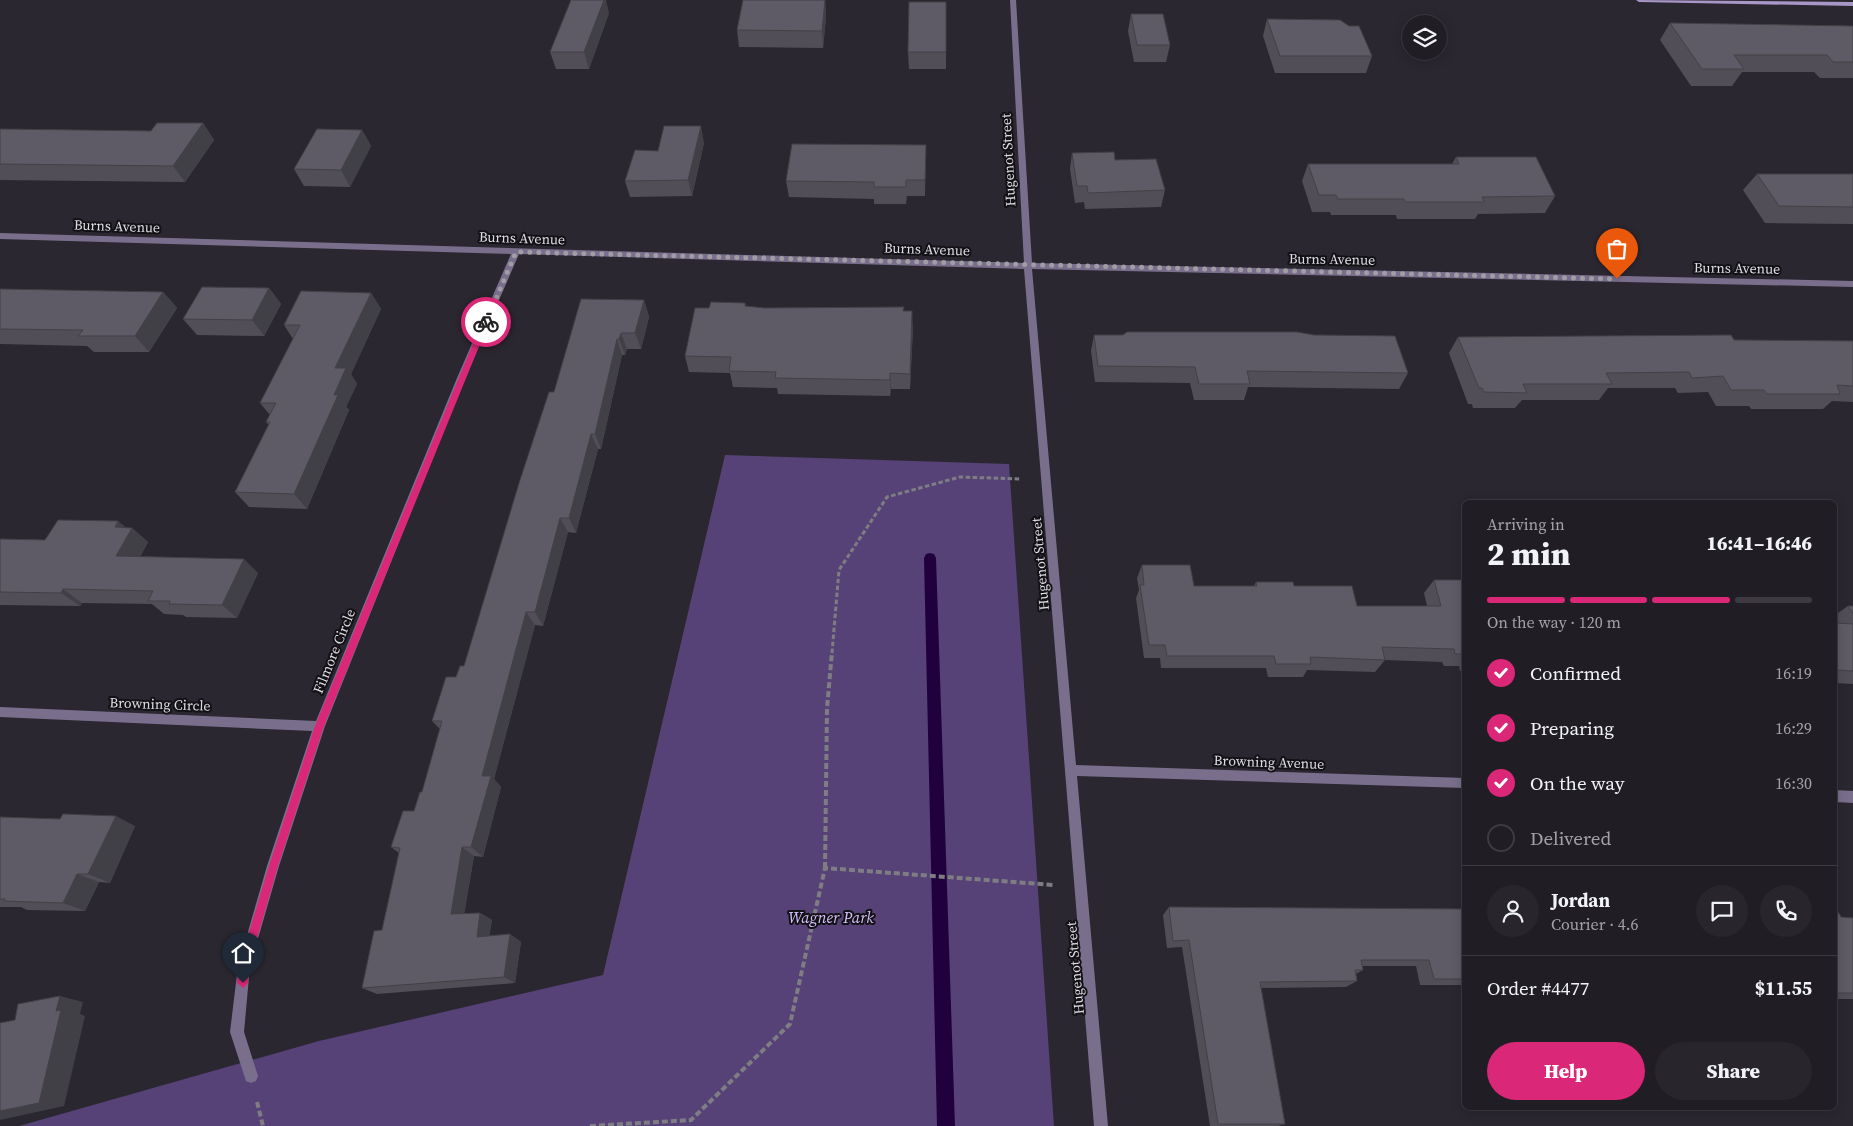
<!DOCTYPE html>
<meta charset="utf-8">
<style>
body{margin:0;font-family:"Source Serif 4",serif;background:#28262c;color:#f1f3f6;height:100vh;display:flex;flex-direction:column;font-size:19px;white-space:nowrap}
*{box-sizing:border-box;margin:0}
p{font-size:16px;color:#a2a2a6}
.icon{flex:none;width:28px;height:28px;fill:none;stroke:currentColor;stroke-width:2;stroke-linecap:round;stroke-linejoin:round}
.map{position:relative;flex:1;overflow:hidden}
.panel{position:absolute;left:1462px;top:500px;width:375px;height:610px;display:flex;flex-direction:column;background:#201d24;border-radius:8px;box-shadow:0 2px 12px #0003,0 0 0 1px #3d3b41}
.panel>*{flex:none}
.tools{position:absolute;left:1402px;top:15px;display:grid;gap:10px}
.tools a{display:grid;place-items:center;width:45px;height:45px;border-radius:50%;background:#201d24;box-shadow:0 2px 12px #0003,0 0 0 1px #3d3b41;font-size:25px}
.pin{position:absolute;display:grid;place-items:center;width:42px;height:42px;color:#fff;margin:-51px -21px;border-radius:50% 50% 50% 0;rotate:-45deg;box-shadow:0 0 5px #0007}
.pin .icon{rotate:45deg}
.courier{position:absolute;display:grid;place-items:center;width:50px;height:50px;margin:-25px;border:4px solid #db2777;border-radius:50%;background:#fff;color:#222;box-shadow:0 1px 6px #0007}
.overview em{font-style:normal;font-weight:800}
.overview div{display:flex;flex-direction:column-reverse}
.overview{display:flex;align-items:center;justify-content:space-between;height:85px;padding:0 25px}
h1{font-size:32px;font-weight:800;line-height:38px}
.bar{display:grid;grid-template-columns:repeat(4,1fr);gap:8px 5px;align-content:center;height:60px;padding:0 25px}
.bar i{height:6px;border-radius:4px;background:#3d3b41}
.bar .active{background:#db2777}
.bar p{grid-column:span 4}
.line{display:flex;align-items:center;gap:12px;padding:0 25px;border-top:1px solid #3d3b41}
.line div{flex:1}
.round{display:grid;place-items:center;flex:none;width:52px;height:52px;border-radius:26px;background:#28262c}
ol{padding:0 25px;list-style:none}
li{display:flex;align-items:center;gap:15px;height:55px}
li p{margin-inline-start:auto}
li .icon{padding:5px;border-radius:50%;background:#db2777;color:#fff;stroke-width:4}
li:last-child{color:#a2a2a6}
li i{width:28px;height:28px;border:2px solid #3d3b41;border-radius:50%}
.action{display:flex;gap:10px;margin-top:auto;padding:10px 25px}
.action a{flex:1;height:58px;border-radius:30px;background:#db2777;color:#fff;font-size:20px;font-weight:800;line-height:58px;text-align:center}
.action a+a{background:#28262c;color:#f1f3f6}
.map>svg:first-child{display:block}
.green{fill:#564276}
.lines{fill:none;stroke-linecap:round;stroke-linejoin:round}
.stream{fill:#21003e;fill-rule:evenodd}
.path-far1{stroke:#7f7d84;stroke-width:3;stroke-dasharray:4.5 2.5;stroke-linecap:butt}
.path{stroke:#7f7d84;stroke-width:4;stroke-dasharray:6 3;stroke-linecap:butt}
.street{fill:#796f8d;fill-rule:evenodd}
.secondary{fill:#a896c7;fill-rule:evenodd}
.wall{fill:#524e58}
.shaded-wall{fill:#424047}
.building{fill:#5f5b66;stroke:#424047}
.route{fill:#db2777}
.done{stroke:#a09da4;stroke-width:5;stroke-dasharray:0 9}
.labels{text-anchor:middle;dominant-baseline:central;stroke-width:4;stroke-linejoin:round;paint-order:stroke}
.street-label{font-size:14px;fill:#dfdde3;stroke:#121115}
.near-park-label{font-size:16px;font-style:italic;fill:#d5c1fa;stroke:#121115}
</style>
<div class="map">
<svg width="1853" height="1126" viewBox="0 0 1853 1126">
<rect width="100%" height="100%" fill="#2a2730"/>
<path class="green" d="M 725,455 L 1009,464 L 1054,1126 L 19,1126 L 319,1041 L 603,975 Z"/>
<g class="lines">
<path class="stream" d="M 930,553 L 934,554 L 936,558 L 955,1126 L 937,1126 L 924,558 L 926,554 Z"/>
<path class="path-far1" d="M 832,653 L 839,570 L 887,497 L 960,477 L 1021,479"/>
<g class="path">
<path d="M 825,868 L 827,708 L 832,652"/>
<path d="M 257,1102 L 263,1126"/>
<path d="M 590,1126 L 691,1120 L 790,1024 L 825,868 L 1054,885"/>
</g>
<g class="street">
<path d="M 1010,0 L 1016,0 L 1032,263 L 1853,281 L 1853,287 L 1032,269 L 1076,765 L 1465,778 L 1465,788 L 1077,776 L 1108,1126 L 1094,1126 L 1024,269 L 519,254 L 465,378 L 325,726 L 279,866 L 250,966 L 244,1032 L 258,1076 L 256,1081 L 251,1083 L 246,1081 L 230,1032 L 238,966 L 267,866 L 312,731 L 0,717 L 0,707 L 316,721 L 457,378 L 511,254 L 0,239 L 0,233 L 1024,263 Z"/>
<path d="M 1835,790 L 1853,791 L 1853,803 L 1835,802 Z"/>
</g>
<path class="secondary" d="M 1636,0 L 1853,2 L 1853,6 L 1639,2 Z"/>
</g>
<g class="wall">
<path d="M 825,0 L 826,17 L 823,48 L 739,47 L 737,30 Z"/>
<path d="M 609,13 L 589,69 L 556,69 L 550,52 Z"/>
<path d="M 1131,14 L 1170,45 L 1166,62 L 1134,62 L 1128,31 Z"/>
<path d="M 1267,19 L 1372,56 L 1366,73 L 1275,73 L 1263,36 Z"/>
<path d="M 1670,23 L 1853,26 L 1853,78 L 1820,78 L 1814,72 L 1742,72 L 1732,86 L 1691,86 L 1660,40 Z"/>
<path d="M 908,52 L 946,52 L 946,69 L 909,69 Z"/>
<path d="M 203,123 L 214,140 L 185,182 L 0,180 L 0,129 L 151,131 Z"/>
<path d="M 362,130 L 371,146 L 350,187 L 304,186 L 294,169 Z"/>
<path d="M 704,143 L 692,196 L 630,197 L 625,181 L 658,151 Z"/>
<path d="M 926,145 L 925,196 L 907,196 L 906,204 L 874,204 L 874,199 L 789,197 L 786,181 Z"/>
<path d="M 1072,153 L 1115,160 L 1165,190 L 1161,207 L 1085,209 L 1084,202 L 1075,203 L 1070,169 Z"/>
<path d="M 1456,157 L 1555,196 L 1545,213 L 1478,214 L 1475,219 L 1397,219 L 1396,215 L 1331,215 L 1330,212 L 1312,212 L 1302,181 L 1308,164 L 1452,164 Z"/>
<path d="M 1757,174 L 1853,174 L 1853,224 L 1765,223 L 1743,190 Z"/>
<path d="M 269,288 L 281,304 L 264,336 L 197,335 L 183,319 Z"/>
<path d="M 0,289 L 163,292 L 177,308 L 149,352 L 94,352 L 87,346 L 0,344 Z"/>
<path d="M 371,293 L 381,309 L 351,374 L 357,384 L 346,407 L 349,410 L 307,509 L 249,507 L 235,492 L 269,425 L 266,422 L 270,415 L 260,403 L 293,339 L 284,325 Z"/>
<path d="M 644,300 L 649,317 L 641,349 L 627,349 L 625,355 L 622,355 L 601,449 L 598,449 L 576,533 L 568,532 L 543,626 L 535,625 L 494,779 L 501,787 L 483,857 L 474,856 L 464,914 L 480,913 L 492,920 L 489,936 L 510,934 L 521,942 L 515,983 L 377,994 L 362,988 L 382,930 L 399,853 L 391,847 L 414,811 L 422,792 L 440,729 L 432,721 L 464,666 L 554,392 Z"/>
<path d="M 745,303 L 746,306 L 764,308 L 904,311 L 913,327 L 910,389 L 891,389 L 890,396 L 778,394 L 777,388 L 733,387 L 730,373 L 689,372 L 685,356 L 709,308 Z"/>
<path d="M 1094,335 L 1408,373 L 1399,389 L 1248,387 L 1244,400 L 1194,400 L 1190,383 L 1095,382 L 1091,351 Z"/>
<path d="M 1458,337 L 1853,341 L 1853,402 L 1832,401 L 1823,409 L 1751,409 L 1749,406 L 1716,406 L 1708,392 L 1678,393 L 1675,388 L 1608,388 L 1599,400 L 1522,400 L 1515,408 L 1473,408 L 1472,404 L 1468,404 L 1449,353 Z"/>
<path d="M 118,521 L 126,528 L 132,528 L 148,542 L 140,557 L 258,573 L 237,618 L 186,617 L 183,615 L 164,614 L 152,604 L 82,603 L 80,606 L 0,605 L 0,539 L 45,540 Z"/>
<path d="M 1142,565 L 1194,586 L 1254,586 L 1256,582 L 1294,586 L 1357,606 L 1427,606 L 1424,593 L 1434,580 L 1465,580 L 1465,671 L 1460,671 L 1459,666 L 1444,666 L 1442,662 L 1385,660 L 1375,672 L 1307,670 L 1303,677 L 1268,677 L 1266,668 L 1161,668 L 1160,658 L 1144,658 L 1136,598 L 1139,590 L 1137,578 Z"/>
<path d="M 1848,606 L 1853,606 L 1853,684 L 1835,683 L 1835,615 Z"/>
<path d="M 0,817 L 135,826 L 110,883 L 99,882 L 85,911 L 27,910 L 21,907 L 0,907 Z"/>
<path d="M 1169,907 L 1465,909 L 1465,993 L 1463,993 L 1461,985 L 1420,985 L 1416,966 L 1362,966 L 1363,970 L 1356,974 L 1357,981 L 1346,987 L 1261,988 L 1285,1124 L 1278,1126 L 1210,1126 L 1182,947 L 1167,948 L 1163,915 Z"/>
<path d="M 1835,913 L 1841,917 L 1853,918 L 1853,999 L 1835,999 Z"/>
</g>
<g class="shaded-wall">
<path d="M 604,0 L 606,0 L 609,13 L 589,69 L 584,52 Z"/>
<path d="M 825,0 L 826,17 L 823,48 L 822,31 Z"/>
<path d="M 203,123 L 214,140 L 185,182 L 173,166 Z"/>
<path d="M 701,126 L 704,143 L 692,196 L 688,180 Z"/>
<path d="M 362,130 L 371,146 L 350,187 L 341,170 Z"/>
<path d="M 269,288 L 281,304 L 264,336 L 252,320 Z"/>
<path d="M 163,292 L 177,308 L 149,352 L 135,336 Z"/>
<path d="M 371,293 L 381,309 L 351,374 L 357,384 L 346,407 L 349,410 L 307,509 L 294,494 L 334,395 L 335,368 Z"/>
<path d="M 644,300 L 649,317 L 641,349 L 635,333 Z"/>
<path d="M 912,311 L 913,327 L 910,389 L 910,374 Z"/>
<path d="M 621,333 L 627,349 L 625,355 L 619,339 Z"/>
<path d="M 617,339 L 622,355 L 601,449 L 595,434 Z"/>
<path d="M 890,373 L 891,389 L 890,396 Z"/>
<path d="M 591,434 L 598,449 L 576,533 L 569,518 Z"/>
<path d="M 560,518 L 568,532 L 543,626 L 535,612 Z"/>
<path d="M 118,521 L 130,531 L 132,528 L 148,542 L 133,570 L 116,556 L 115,527 Z"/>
<path d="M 244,559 L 258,573 L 237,618 L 222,605 Z"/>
<path d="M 63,589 L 82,603 L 80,606 L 61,593 Z"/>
<path d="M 526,612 L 535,625 L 494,779 L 501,787 L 483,857 L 471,847 L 482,776 Z"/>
<path d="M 116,816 L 135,826 L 110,883 L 88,874 Z"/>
<path d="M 462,847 L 474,856 L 463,922 L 451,914 Z"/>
<path d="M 77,874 L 99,882 L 85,911 L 63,903 Z"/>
<path d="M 480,913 L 492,920 L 488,944 L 477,937 Z"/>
<path d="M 510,934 L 521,942 L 515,983 L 504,977 Z"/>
<path d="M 60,996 L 83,1002 L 80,1014 L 85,1016 L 64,1106 L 0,1120 L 0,1111 L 56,1011 Z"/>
</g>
<g class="building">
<path d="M 571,0 L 604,0 L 584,52 L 550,52 Z"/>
<path d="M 743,0 L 825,0 L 822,31 L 737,30 Z"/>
<path d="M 909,2 L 946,2 L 946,52 L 908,52 Z"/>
<path d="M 1131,14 L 1163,14 L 1170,45 L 1137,45 Z"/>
<path d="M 1267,19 L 1340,20 L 1349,26 L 1359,26 L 1372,56 L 1280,56 Z"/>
<path d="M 1670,23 L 1853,26 L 1853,62 L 1833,62 L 1827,55 L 1734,55 L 1744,69 L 1702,69 Z"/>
<path d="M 157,123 L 203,123 L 173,166 L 0,164 L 0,129 L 151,131 Z"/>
<path d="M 664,126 L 701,126 L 688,180 L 625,181 L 635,150 L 658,151 Z"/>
<path d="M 317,129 L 362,130 L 341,170 L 294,169 Z"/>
<path d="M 792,144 L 926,145 L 925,180 L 906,180 L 906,187 L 874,187 L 874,182 L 786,181 Z"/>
<path d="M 1114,152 L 1115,160 L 1156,159 L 1165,190 L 1088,193 L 1087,186 L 1077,186 L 1072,153 Z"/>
<path d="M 1456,157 L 1536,157 L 1555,196 L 1482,197 L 1484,202 L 1405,202 L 1404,199 L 1338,199 L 1336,195 L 1319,195 L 1308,164 L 1459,164 Z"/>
<path d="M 1757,174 L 1853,174 L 1853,207 L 1779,206 Z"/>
<path d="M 202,287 L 269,288 L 252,320 L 183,319 Z"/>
<path d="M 0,289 L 163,292 L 135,336 L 78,336 L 83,330 L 0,329 Z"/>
<path d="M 301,291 L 371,293 L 335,368 L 346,368 L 334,395 L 338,395 L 294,494 L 235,492 L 270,422 L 266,422 L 276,403 L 260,403 L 300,325 L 284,325 Z"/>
<path d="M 581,299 L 644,300 L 635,333 L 621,333 L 619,339 L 617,339 L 595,434 L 591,434 L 569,518 L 560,518 L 535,612 L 526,612 L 482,776 L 491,776 L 471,847 L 462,847 L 451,914 L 480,913 L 477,937 L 510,934 L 504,977 L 362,988 L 374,931 L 382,930 L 400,848 L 391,847 L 403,811 L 414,811 L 420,792 L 422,792 L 442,721 L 432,721 L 446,677 L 456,677 L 460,666 L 464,666 L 520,480 L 549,392 L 554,392 Z"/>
<path d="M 711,302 L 745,303 L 745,306 L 764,308 L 904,307 L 903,311 L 912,311 L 910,374 L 890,373 L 890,380 L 775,378 L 776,372 L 729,371 L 731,357 L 685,356 L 695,308 L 709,308 Z"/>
<path d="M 1127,332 L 1297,332 L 1314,335 L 1395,336 L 1408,373 L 1247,371 L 1250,384 L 1199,384 L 1195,367 L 1098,366 L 1094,335 L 1123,335 Z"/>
<path d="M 1731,335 L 1734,340 L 1853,341 L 1853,386 L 1837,385 L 1840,394 L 1767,394 L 1764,390 L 1731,390 L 1723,376 L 1692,378 L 1689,372 L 1606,373 L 1612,384 L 1523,384 L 1527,393 L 1484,392 L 1482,388 L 1479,388 L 1458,337 Z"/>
<path d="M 58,520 L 118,521 L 115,527 L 132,528 L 116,556 L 244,559 L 222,605 L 169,604 L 170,601 L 148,601 L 153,591 L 63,589 L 61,593 L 0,592 L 0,539 L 45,540 Z"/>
<path d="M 1142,565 L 1190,565 L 1194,586 L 1257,586 L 1256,582 L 1293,582 L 1294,586 L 1352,586 L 1357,606 L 1441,606 L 1434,580 L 1465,580 L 1465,654 L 1455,654 L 1454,649 L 1382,647 L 1385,660 L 1310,657 L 1311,664 L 1276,664 L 1274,656 L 1167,656 L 1165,645 L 1149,645 L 1140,585 L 1144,585 Z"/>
<path d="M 1848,606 L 1853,606 L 1853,614 Z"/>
<path d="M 1835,623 L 1853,624 L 1853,671 L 1835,670 Z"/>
<path d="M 63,814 L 116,816 L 88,874 L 77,874 L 63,903 L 4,901 L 5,899 L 0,899 L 0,817 L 60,819 Z"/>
<path d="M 1169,907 L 1465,909 L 1465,979 L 1434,979 L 1429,960 L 1361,960 L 1363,970 L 1355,970 L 1357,981 L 1260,982 L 1285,1124 L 1218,1124 L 1189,940 L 1173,941 Z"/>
<path d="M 1835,913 L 1839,913 L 1841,917 L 1853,918 L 1853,993 L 1835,993 Z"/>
<path d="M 60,996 L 56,1011 L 61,1010 L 39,1103 L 0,1111 L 0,1023 L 15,1020 L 18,1004 Z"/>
</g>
<path class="route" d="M 486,319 L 489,322 L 324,726 L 278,866 L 249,966 L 248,983 L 243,988 L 237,983 L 239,966 L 269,866 L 315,726 L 482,322 Z"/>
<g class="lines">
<path class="done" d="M 486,322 L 516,252 L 1617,279"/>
</g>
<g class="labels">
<g class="street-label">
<text transform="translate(1008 160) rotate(-93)">Hugenot Street</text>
<text transform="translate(117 226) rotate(2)">Burns Avenue</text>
<text transform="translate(522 238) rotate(2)">Burns Avenue</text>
<text transform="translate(927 249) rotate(2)">Burns Avenue</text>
<text transform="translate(1332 259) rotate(1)">Burns Avenue</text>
<text transform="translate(1737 268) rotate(1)">Burns Avenue</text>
<text transform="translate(1040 564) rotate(-95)">Hugenot Street</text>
<text transform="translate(334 651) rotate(-68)">Filmore Circle</text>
<text transform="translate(160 704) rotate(2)">Browning Circle</text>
<text transform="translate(1269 762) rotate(2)">Browning Avenue</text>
<text transform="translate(1075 968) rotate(-95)">Hugenot Street</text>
</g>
<g class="near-park-label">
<text x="831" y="917">Wagner Park</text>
</g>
</g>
</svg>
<div class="tools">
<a><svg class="icon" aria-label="layers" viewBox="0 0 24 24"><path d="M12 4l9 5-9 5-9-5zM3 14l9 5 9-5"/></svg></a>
</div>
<div class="pin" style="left:1617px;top:279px;background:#ea580c"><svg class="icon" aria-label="bag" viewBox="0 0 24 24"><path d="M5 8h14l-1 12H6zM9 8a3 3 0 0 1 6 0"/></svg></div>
<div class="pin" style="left:243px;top:983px;background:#1f2937"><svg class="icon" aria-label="home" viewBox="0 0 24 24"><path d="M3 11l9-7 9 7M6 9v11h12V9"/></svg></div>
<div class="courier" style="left:486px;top:322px"><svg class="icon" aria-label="bike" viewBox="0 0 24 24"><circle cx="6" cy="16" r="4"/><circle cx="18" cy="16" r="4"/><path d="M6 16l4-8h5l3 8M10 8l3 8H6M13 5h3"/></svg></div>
<section class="panel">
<div class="overview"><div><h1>2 min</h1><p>Arriving in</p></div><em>16:41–16:46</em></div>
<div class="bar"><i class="active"></i><i class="active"></i><i class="active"></i><i></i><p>On the way · 120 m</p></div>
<ol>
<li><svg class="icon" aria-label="check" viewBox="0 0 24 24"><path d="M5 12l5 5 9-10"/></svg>Confirmed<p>16:19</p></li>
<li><svg class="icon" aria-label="check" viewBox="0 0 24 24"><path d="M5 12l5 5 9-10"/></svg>Preparing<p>16:29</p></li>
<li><svg class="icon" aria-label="check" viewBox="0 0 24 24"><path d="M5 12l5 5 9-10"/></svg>On the way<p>16:30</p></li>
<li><i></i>Delivered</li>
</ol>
<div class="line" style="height:90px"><a class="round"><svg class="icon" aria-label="person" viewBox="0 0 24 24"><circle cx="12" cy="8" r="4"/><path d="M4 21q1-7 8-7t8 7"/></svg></a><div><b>Jordan</b><p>Courier · 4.6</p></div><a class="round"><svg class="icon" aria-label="chat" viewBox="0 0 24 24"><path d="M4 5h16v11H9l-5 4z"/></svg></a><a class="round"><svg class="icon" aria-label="phone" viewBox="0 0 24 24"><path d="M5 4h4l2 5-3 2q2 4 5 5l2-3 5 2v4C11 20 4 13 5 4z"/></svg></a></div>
<div class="line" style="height:65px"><div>Order #4477</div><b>$11.55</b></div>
<div class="action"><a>Help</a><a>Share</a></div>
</section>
</div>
